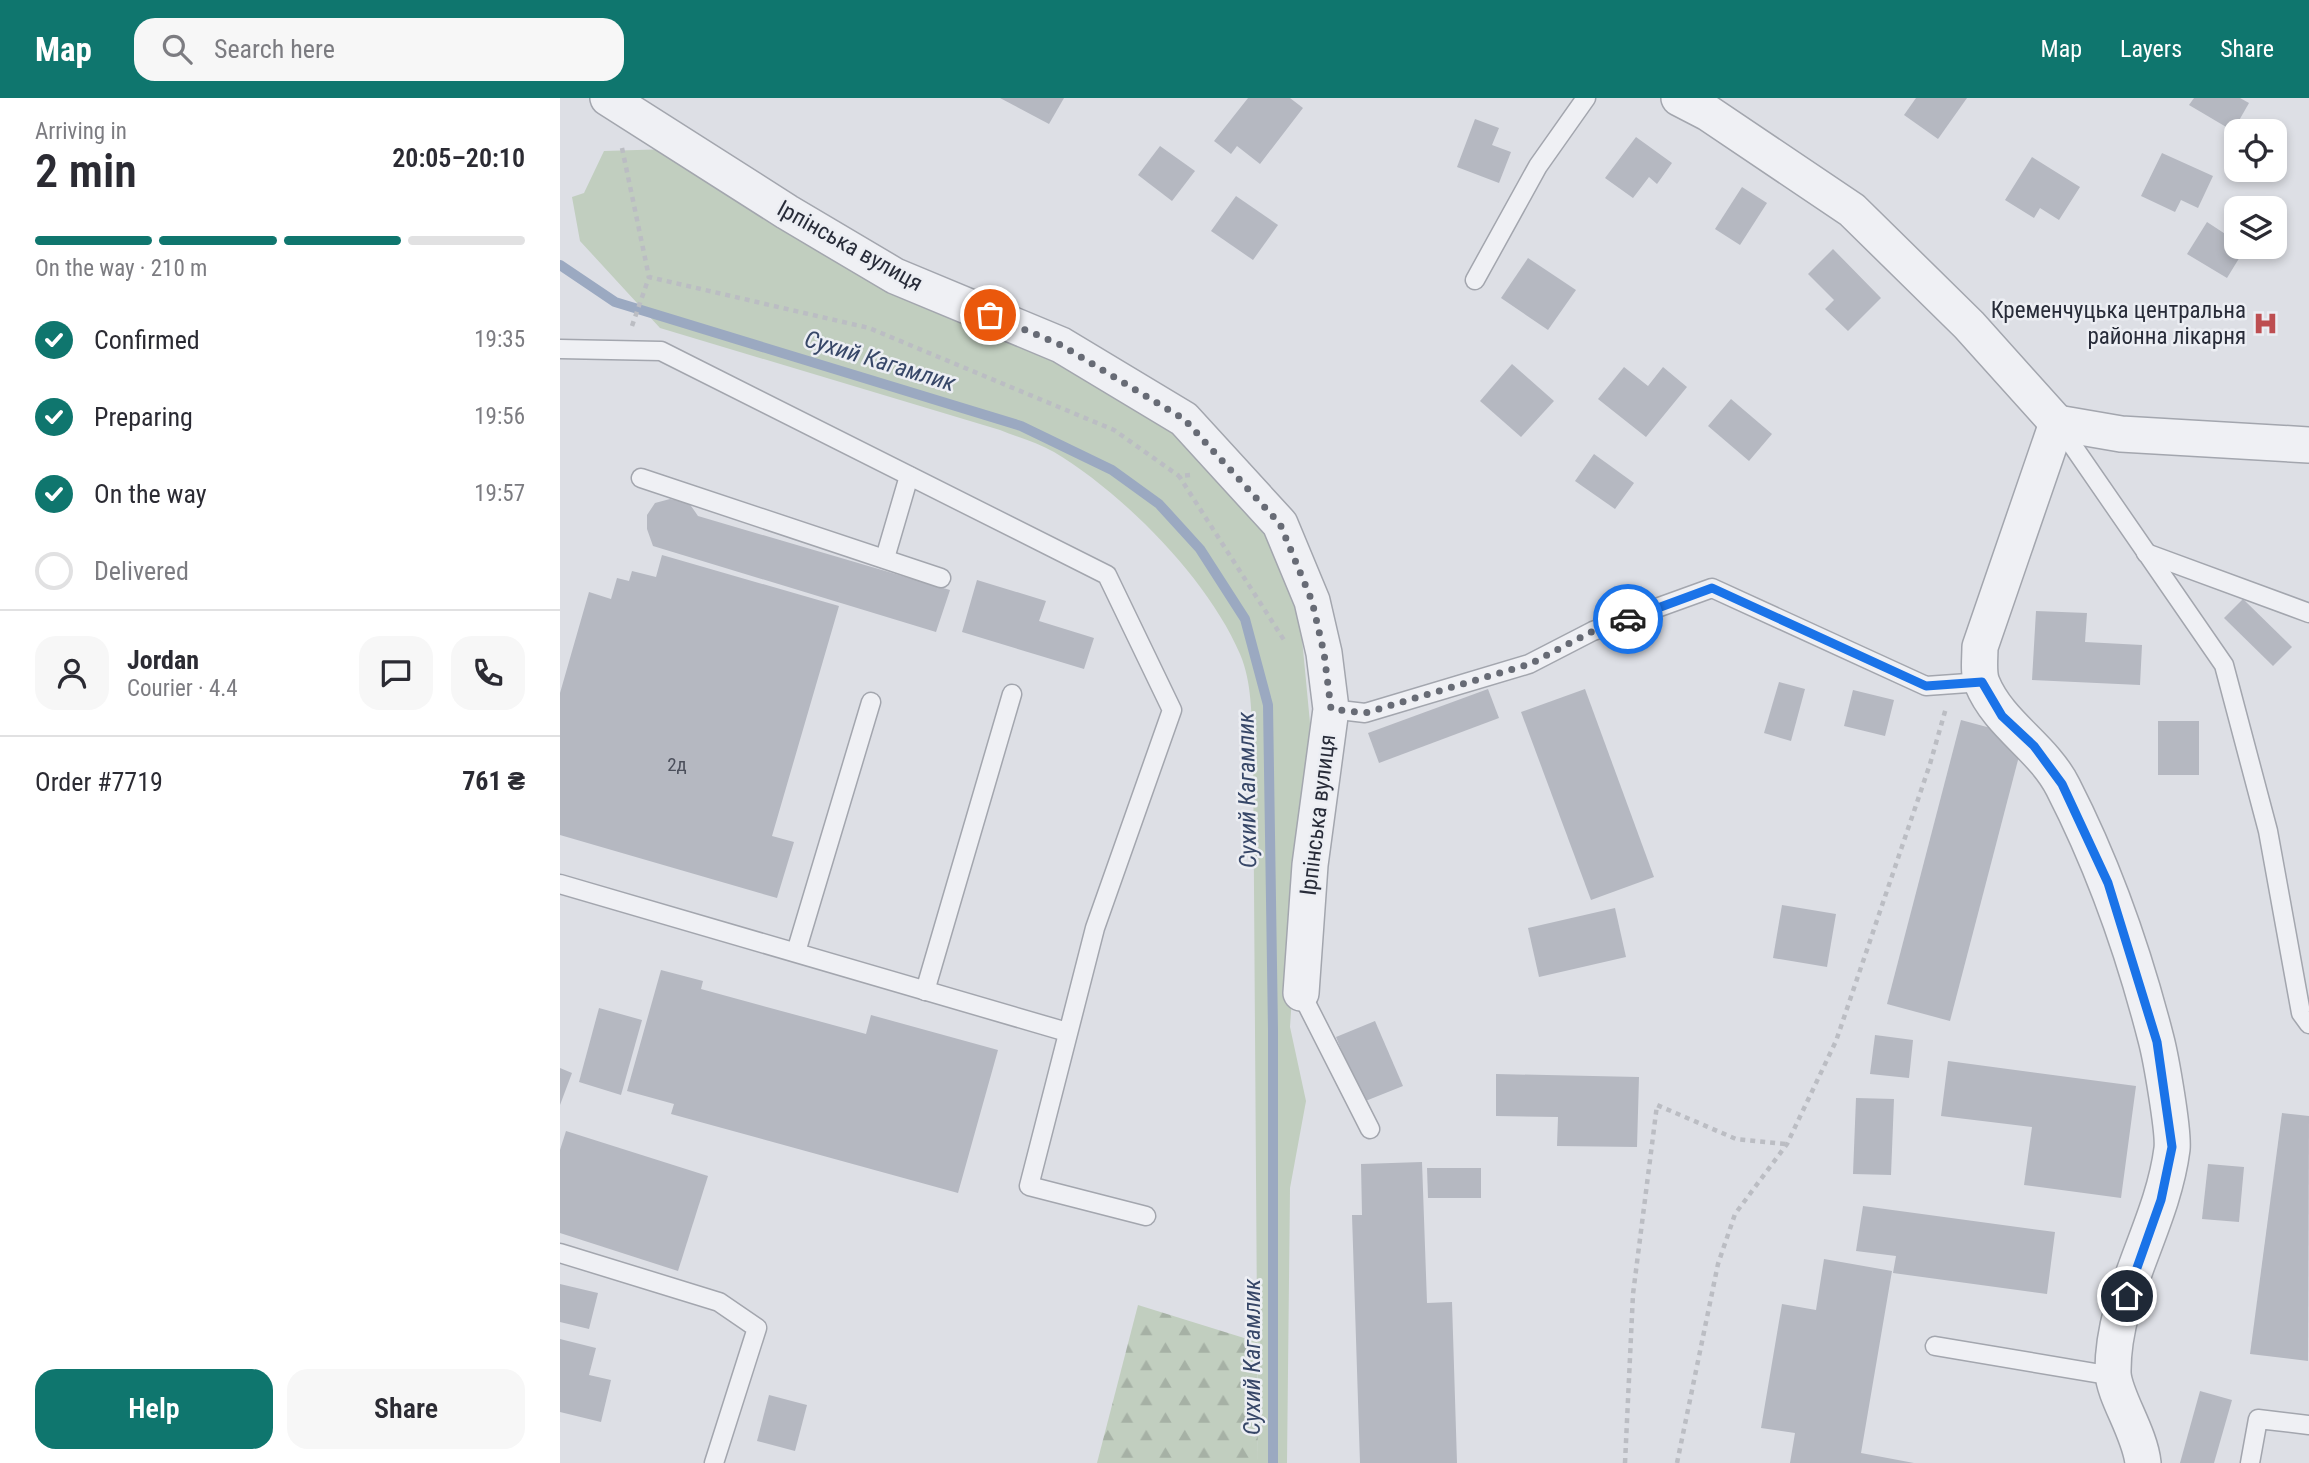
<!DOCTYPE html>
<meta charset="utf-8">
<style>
body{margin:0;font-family:"Roboto Condensed",sans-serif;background:#f7f7f7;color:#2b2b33;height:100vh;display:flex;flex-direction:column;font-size:26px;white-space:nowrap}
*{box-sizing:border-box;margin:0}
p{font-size:23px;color:#7c7c81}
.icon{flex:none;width:38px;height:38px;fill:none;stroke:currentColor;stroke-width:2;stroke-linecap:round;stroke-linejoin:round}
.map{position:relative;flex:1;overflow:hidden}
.drawer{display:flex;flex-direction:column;background:#fff;width:560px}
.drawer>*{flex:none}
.controls{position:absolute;left:1664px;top:21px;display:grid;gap:14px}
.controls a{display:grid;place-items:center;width:63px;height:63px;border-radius:14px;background:#fff;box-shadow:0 4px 10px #0003;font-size:35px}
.pin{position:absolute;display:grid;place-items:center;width:60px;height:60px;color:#fff;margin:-30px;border:4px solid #fff;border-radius:50%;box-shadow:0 2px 7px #0007}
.courier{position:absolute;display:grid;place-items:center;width:70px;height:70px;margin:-35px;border:5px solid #1a73e8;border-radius:50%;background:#fff;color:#222;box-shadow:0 2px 9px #0007}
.head em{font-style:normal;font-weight:600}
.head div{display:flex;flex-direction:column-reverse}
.head{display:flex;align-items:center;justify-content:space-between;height:119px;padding:0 35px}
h1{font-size:46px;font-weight:600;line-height:52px}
.bar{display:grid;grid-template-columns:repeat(4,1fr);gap:10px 7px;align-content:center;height:84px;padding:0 35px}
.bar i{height:9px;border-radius:5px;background:#e1e1e2}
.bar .current{background:#0f766e}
.bar p{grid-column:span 4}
.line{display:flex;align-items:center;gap:18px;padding:0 35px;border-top:2px solid #e1e1e2}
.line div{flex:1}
.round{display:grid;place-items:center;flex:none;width:74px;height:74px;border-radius:21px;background:#f7f7f7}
ol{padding:0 35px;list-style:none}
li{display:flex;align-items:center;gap:21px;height:77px}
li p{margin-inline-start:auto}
li .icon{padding:7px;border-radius:50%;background:#0f766e;color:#fff;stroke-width:4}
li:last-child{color:#7c7c81}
li i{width:38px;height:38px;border:4px solid #e1e1e2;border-radius:50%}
.action{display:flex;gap:14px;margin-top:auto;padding:14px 35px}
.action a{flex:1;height:80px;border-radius:21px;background:#0f766e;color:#fff;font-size:28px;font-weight:600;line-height:80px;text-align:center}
.action a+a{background:#f7f7f7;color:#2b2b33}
header{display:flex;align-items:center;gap:42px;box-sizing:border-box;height:98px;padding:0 35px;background:#0f766e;color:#fff}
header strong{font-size:33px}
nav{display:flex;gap:38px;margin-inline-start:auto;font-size:24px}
.search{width:490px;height:63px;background:#f7f7f7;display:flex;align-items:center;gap:18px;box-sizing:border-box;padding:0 24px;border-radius:21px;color:#7c7c81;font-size:26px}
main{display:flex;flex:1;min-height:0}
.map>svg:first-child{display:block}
.grass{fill:#c1cebf}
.forest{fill:url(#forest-firs)}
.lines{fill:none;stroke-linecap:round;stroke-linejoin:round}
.stream{stroke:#9ba9c1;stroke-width:10}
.building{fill:#b5b8c1}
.lane-casing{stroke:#a3a6ae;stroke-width:21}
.street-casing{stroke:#a3a6ae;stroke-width:38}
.path{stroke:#bbbdc3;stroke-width:4.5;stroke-dasharray:5 5;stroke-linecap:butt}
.lane{stroke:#eff0f4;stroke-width:18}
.street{stroke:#eff0f4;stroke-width:35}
.done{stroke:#676b75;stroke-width:7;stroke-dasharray:0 12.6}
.route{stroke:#1a73e8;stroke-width:9}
.labels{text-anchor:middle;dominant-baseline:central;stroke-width:5;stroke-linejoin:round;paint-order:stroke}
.number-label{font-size:19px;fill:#4b4f5b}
.street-label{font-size:23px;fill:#282c39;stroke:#eceef3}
.poi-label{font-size:23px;fill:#282c39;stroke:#eceef3;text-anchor:end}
.water-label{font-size:24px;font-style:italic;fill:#374768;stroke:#eceef3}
</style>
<header>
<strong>Map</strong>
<div class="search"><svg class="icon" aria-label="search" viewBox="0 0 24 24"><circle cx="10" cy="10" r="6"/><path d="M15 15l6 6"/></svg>Search here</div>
<nav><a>Map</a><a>Layers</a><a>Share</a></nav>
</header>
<main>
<section class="drawer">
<div class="head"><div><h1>2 min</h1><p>Arriving in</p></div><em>20:05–20:10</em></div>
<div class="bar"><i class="current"></i><i class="current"></i><i class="current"></i><i></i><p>On the way · 210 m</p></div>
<ol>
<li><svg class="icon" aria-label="check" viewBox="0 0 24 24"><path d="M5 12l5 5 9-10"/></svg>Confirmed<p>19:35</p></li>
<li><svg class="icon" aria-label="check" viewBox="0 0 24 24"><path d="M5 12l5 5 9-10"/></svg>Preparing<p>19:56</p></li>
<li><svg class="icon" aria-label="check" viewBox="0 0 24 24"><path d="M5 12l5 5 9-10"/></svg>On the way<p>19:57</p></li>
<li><i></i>Delivered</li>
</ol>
<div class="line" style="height:126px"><a class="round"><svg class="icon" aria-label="person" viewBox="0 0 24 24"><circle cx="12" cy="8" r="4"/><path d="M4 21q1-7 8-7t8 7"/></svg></a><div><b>Jordan</b><p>Courier · 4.4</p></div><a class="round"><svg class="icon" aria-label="chat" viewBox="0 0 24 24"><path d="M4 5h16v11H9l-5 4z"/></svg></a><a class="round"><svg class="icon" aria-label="phone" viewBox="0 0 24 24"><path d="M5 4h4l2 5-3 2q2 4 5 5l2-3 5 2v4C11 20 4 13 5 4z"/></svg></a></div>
<div class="line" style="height:91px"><div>Order #7719</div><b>761 ₴</b></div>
<div class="action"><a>Help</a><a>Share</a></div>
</section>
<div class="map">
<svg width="1749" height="1365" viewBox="0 0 1749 1365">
<defs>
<pattern id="forest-firs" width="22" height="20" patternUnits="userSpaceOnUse" patternTransform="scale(1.75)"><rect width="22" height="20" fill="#c1cebf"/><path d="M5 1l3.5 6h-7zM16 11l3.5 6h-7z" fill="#a6b1a5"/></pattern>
</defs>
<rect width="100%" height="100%" fill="#dddfe5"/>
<path class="grass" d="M 110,51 L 457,240 L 609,330 L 710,437 L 739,509 L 750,625 L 730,929 L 746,1003 L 730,1090 L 727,1365 L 698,1365 L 693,645 C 691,616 692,584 680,556 C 648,481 564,396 494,354 C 478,345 457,339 440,332 L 100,230 L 20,143 L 12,99 L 24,95 L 44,53 Z"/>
<path class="forest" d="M 578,1207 L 697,1244 L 698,1365 L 537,1365 Z"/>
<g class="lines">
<path class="stream" d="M 0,167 L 55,204 L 461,328 L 552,372 L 599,406 L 640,451 L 685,521 L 708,607 L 713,932 L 713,1365"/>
</g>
<g class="building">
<path d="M 440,0 L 504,0 L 489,26 Z"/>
<path d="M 688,0 L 730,0 L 743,10 L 700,66 L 677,48 L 671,56 L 654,43 Z"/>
<path d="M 1356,0 L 1407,0 L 1378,41 L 1344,17 Z"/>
<path d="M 1634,0 L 1680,0 L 1689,5 L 1673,33 L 1629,7 Z"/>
<path d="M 915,21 L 939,30 L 932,47 L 951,54 L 939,85 L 897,69 Z"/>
<path d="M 1076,39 L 1112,65 L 1097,86 L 1089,79 L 1073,100 L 1045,80 Z"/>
<path d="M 600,48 L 635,73 L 612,103 L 578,77 Z"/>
<path d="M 1602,55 L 1653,78 L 1638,110 L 1621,102 L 1615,114 L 1581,98 Z"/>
<path d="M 1472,59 L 1520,89 L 1499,122 L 1480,110 L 1474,120 L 1445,102 Z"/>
<path d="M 1182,89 L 1207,105 L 1180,147 L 1155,131 Z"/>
<path d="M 676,98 L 718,127 L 693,162 L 651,133 Z"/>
<path d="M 1647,124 L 1676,143 L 1676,149 L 1686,149 L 1667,180 L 1627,156 Z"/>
<path d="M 1273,151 L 1321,200 L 1288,233 L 1265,211 L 1274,202 L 1248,176 Z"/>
<path d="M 968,160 L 1016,192 L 988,232 L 941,200 Z"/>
<path d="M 952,266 L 994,303 L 961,339 L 920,303 Z"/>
<path d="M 1064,269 L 1088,288 L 1103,269 L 1127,289 L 1086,339 L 1038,301 Z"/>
<path d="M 1171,301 L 1212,336 L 1189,363 L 1148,328 Z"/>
<path d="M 1034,356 L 1074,385 L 1055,411 L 1015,383 Z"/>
<path d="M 110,401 L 129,405 L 138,418 L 390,492 L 376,534 L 93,448 L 87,431 L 87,417 L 95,405 Z"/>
<path d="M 102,457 L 279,508 L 212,738 L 234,744 L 217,800 L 0,737 L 0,595 L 29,494 L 51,501 L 57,480 L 69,483 L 72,473 L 96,479 Z"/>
<path d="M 417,482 L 486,503 L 479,523 L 534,540 L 524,571 L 402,534 Z"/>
<path d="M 1683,501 L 1732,549 L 1713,568 L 1664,520 Z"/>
<path d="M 1476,513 L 1527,515 L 1525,544 L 1582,547 L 1580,587 L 1472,582 Z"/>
<path d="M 1219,584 L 1245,591 L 1231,643 L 1204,635 Z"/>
<path d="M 928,591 L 939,620 L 819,665 L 808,635 Z"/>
<path d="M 1025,591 L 1094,779 L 1031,802 L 961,614 Z"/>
<path d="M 1293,592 L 1334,602 L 1325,638 L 1284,628 Z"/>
<path d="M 1401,622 L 1464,639 L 1390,923 L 1327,906 Z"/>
<rect x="1598" y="623" width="41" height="54"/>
<path d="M 1222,807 L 1276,816 L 1267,869 L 1213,860 Z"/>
<path d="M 1055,810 L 1066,859 L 979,879 L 968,830 Z"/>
<path d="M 101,872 L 143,883 L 141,891 L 306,936 L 311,917 L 438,952 L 398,1095 L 111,1016 L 114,1006 L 67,993 Z"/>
<path d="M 39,910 L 82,922 L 61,997 L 19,984 Z"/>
<path d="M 815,923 L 843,988 L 803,1004 L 776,939 Z"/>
<path d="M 1315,937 L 1353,942 L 1349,980 L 1310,976 Z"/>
<path d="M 1388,963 L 1576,988 L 1561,1100 L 1464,1087 L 1472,1029 L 1381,1018 Z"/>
<path d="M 0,970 L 12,975 L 0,1007 Z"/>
<path d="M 936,976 L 1079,979 L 1077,1049 L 997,1048 L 998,1019 L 936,1018 Z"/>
<path d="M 1296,1000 L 1334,1001 L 1331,1077 L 1293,1076 Z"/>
<path d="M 1722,1015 L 1749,1018 L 1748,1263 L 1690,1256 Z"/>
<path d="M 6,1033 L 148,1078 L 118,1173 L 0,1135 L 0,1052 Z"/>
<path d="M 862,1064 L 867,1205 L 892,1204 L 897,1365 L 800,1365 L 792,1117 L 802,1117 L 801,1066 Z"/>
<path d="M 1648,1066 L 1684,1069 L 1679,1124 L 1642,1121 Z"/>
<path d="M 867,1070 L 921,1070 L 921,1100 L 868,1100 Z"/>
<path d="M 1303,1108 L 1495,1134 L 1487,1196 L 1333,1175 L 1336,1158 L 1296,1153 Z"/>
<path d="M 1264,1161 L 1332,1173 L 1301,1355 L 1354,1365 L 1230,1365 L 1235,1335 L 1201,1330 L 1222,1206 L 1256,1212 Z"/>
<path d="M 0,1186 L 38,1195 L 29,1231 L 0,1224 Z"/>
<path d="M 0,1241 L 36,1250 L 29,1277 L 51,1282 L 41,1324 L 0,1314 Z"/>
<path d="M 1640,1293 L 1672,1302 L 1654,1365 L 1620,1365 Z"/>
<path d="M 209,1297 L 247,1307 L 235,1353 L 197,1343 Z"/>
</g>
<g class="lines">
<defs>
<g id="lane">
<path d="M 915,182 L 978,68 L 1026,0"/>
<path d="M 0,251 L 101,253 L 547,477 L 612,612 L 535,830 L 469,1088 L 586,1118"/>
<path d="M 1497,325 L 1664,567 L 1708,733 L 1741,915 L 1749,926"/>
<path d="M 81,380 L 381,480"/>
<path d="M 1586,455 L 1749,515"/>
<path d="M 325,460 L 349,378"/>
<path d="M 771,611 L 805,615 L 969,566 L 1033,533 L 1152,490 L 1366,588 L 1422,584"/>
<path d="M 0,786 L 507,934"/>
<path d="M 236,854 L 311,604"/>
<path d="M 365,893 L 452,596"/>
<path d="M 741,895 L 810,1031"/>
<path d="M 0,1155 L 159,1204 L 197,1230 L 154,1365"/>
<path d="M 1375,1248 L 1553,1278"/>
<path d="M 1690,1365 L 1698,1321 L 1749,1327"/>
</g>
<g id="street">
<path d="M 48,0 L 227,114 L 335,178 L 501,247 L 624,321 L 720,426 L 752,503 L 764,555 L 771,611 L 750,767 L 741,895"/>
<path d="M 1119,0 L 1148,15 L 1292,112 L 1409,227 L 1497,325"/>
<path d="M 1497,325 L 1420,549 C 1420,560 1418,575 1422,585 C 1439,627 1483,649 1503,689 C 1544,769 1574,855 1596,941 C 1601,960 1614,1034 1612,1051 C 1602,1129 1552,1196 1553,1275 C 1554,1298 1580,1335 1583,1365"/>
<path d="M 1497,325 L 1561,336 L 1749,347"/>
</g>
</defs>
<use href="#lane" class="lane-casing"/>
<use href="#street" class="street-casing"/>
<g class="path">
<path d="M 62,50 L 89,179 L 309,230 L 554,332 L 619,378"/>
<path d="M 72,228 L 89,179"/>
<path d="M 630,377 L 619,378 L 724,542"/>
<path d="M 1065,1365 L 1073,1196 L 1097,1007 L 1176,1041 L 1226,1046"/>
<path d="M 1117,1365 L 1158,1166 L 1175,1116 L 1227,1046 L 1276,943 L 1370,666 L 1386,610"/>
</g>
<use href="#lane" class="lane"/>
<use href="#street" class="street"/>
</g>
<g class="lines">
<path class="done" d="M 430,217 L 501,247 L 624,321 L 720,426 L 752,503 L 764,555 L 771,611 L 805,615 L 970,566 L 1033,533 L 1068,521"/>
<path class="route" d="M 1068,521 L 1152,490 L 1366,588 L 1422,584 L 1442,618 L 1474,648 L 1502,686 L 1548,785 L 1597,944 L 1612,1049 L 1601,1102 L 1567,1198"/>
</g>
<defs>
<symbol id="hospital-bare" viewBox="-9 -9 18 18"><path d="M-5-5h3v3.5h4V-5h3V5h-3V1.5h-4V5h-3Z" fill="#bd4e51" stroke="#eceef3" stroke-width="2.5" paint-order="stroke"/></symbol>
</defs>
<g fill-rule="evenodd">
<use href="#hospital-bare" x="1688" y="208" width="35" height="35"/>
</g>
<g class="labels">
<g class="number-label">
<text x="117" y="666">2д</text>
</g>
<g class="street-label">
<text transform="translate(290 148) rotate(29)">Ірпінська вулиця</text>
<text transform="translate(758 717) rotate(-83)">Ірпінська вулиця</text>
</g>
<g class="poi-label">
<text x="1686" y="212">Кременчуцька центральна<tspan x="1686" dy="26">районна лікарня</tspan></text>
</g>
<g class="water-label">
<text transform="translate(320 263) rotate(17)">Сухий Кагамлик</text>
<text transform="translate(687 692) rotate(-91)">Сухий Кагамлик</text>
<text transform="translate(692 1259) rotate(-90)">Сухий Кагамлик</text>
</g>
</g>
</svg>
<div class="controls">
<a><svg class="icon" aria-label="locate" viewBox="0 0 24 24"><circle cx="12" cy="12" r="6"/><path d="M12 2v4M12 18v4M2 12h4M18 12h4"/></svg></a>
<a><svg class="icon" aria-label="layers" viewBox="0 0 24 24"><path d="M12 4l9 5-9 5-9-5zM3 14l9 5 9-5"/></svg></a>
</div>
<div class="pin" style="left:430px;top:217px;background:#ea580c"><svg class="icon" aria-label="bag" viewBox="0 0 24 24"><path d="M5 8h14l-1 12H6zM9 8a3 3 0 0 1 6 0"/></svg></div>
<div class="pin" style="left:1567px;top:1198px;background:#1f2937"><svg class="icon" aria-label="home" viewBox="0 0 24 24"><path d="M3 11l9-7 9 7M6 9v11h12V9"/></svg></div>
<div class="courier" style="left:1068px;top:521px"><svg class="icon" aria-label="car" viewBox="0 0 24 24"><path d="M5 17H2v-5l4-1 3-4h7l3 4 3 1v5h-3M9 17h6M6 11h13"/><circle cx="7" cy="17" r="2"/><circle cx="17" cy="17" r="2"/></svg></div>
</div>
</main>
